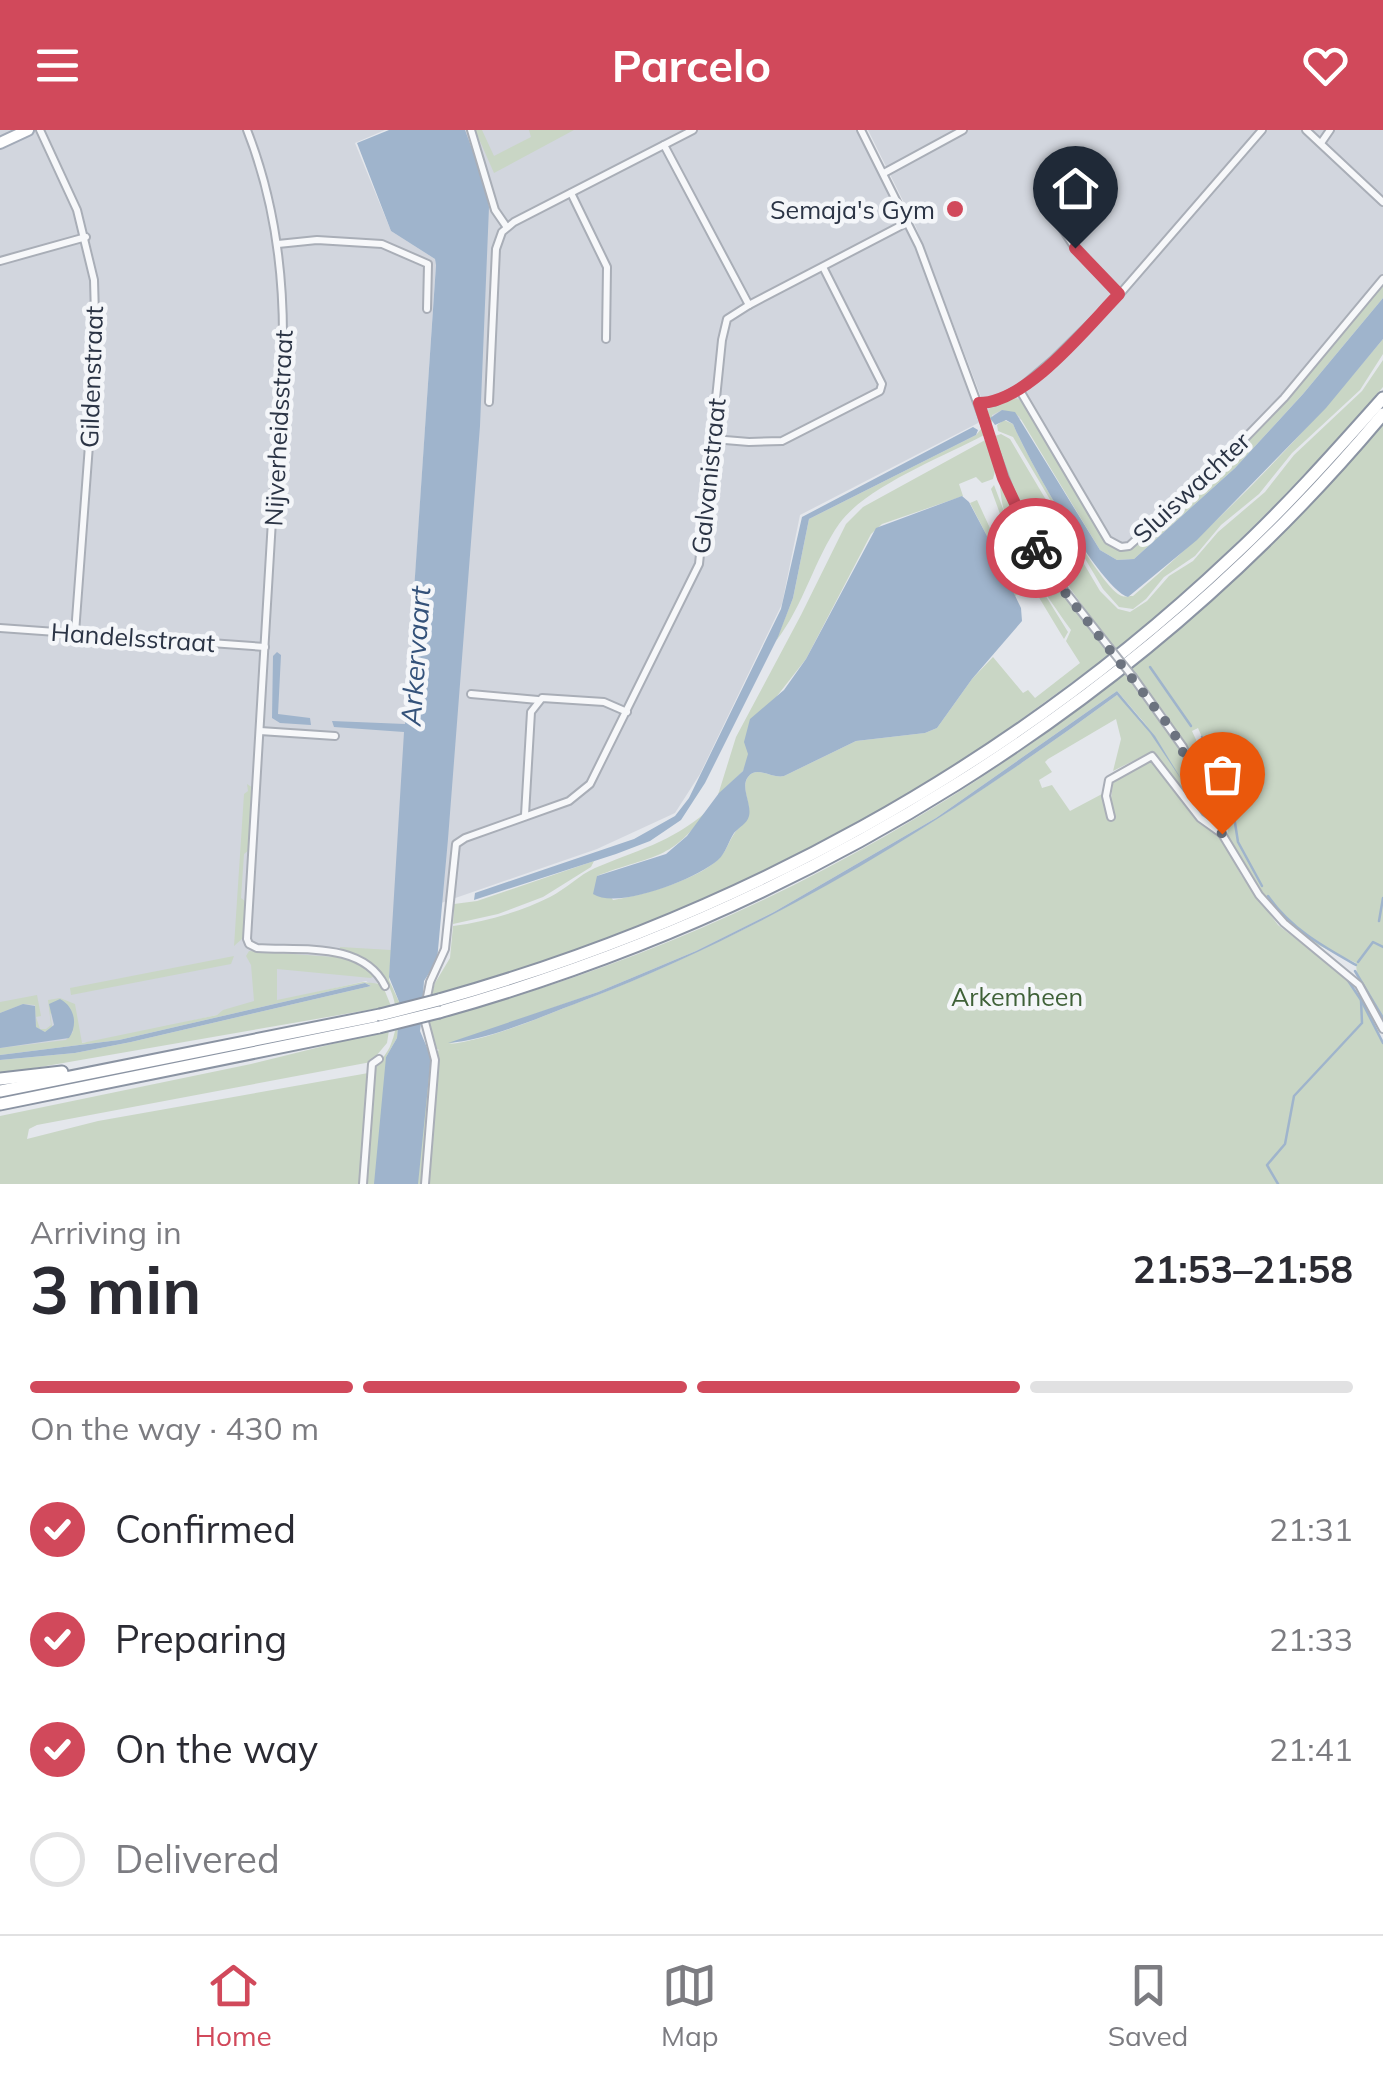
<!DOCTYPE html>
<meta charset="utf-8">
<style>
body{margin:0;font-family:Mulish,sans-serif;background:#f7f7f7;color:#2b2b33;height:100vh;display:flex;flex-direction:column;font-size:38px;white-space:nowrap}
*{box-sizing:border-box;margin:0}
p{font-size:32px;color:#7c7c81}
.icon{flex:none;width:55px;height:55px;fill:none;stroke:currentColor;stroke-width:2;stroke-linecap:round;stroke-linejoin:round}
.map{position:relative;height:1054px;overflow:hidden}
.sheet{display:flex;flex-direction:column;background:#fff;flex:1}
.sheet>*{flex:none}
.pin{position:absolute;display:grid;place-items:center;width:85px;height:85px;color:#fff;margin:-102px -42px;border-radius:50% 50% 50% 0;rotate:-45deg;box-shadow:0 0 10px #0007}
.pin .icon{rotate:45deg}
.courier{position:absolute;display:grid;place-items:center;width:100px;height:100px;margin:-50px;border:8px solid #d1495b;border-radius:50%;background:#fff;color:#222;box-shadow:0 2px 12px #0007}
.head em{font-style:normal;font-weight:700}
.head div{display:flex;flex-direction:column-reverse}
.head{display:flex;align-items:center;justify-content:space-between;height:170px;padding:0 30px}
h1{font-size:65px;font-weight:700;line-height:75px}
.bar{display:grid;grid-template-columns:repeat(4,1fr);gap:15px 10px;align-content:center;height:120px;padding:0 30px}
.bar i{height:12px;border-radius:8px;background:#e1e1e2}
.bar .selected{background:#d1495b}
.bar p{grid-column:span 4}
ol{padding:0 30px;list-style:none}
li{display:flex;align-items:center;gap:30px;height:110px}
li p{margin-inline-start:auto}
li .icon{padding:10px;border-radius:50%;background:#d1495b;color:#fff;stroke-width:4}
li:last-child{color:#7c7c81}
li i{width:55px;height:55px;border:5px solid #e1e1e2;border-radius:50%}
header{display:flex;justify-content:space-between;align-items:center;height:130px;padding:0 30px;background:#d1495b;color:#fff;font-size:45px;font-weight:700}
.tab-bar{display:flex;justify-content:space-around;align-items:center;height:140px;border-top:2px solid #e1e1e2;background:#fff;font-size:28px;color:#7c7c81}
.tab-bar a{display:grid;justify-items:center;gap:5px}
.tab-bar .selected{color:#d1495b}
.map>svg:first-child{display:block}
.built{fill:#d2d6de}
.green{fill:#c9d6c5;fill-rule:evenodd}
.water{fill:#9fb4cc}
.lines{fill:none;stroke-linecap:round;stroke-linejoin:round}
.stream{stroke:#9fb4cc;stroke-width:2.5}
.minor-casing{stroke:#a9aeb7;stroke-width:10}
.primary-casing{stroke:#a3abb8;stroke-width:14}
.motorway-casing{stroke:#8b94a3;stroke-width:15}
.minor{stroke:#f7f8fa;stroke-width:6}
.primary{stroke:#fff;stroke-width:10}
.motorway{stroke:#fff;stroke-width:11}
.minor-bridge-casing{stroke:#a9aeb7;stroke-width:10;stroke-linecap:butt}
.motorway-bridge-casing{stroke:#8b94a3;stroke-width:15;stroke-linecap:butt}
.minor-bridge{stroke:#f7f8fa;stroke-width:6}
.motorway-bridge{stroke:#fff;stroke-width:11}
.done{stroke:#6c737f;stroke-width:10;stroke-dasharray:0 18}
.route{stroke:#d1495b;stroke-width:12}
.poi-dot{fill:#d1495b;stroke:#f4f6f9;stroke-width:4}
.labels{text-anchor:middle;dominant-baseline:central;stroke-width:9;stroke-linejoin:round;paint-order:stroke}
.poi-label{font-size:25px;fill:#2b3445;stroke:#f4f6f9;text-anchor:end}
.street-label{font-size:25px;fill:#2b3445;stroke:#f4f6f9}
.park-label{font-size:25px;fill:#3f6138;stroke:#f4f6f9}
.water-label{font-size:28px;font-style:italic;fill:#34527a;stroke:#f4f6f9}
</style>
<header><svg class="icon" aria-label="menu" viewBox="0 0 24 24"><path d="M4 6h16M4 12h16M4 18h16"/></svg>Parcelo<svg class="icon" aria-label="heart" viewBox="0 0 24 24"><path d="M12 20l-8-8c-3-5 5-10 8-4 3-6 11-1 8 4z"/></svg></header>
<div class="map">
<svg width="1383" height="1054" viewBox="0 0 1383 1054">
<rect width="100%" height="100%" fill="#e4e7ec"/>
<g class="built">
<path d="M 0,0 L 385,0 L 355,13 L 391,101 L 435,129 L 436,134 L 405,599 L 393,822 L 387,849 L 372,855 L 366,851 L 107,910 L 0,922 Z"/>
<path d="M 458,0 L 857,0 L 925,137 L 980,292 L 800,385 L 782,474 L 700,644 L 675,683 L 597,719 L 441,773 Z"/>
<path d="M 868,0 L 1383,0 L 1383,154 L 1328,226 L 1247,316 L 1137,425 L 1106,419 L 1025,290 L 988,285 L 916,97 Z"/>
</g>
<g class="green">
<path d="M 475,0 L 482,0 L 494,26 L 531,7 L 529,0 L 574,0 L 494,43 Z"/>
<path d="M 1383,154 L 1383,168 L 1303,264 L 1235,338 L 1134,429 L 1117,430 L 1100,420 L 1019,286 L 1002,280 L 992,285 L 992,292 L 988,295 L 986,286 C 991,271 1007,264 1021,270 L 1104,408 L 1112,417 L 1129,420 L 1140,414 L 1249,308 Z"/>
<path d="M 1383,209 L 1383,224 L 1360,260 L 1292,323 L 1259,364 L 1221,395 L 1195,426 L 1164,447 L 1146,469 L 1133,479 L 1119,477 L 1103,459 L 1013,307 L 998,301 L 997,295 L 1004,290 L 1013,294 C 1026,325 1095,448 1118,464 C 1124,468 1126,466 1133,466 C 1225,387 1307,302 1383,209 Z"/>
<path d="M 1383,230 L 1383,257 C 1301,353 1212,441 1115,521 L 1029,401 L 1015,372 L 992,307 L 1001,304 L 1010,309 L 1100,461 L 1118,479 L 1130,482 L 1147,471 L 1169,446 L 1193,431 L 1218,402 L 1265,362 L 1294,325 L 1362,261 Z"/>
<path d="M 1383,293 L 1383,888 L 1357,846 L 1356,833 L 1314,813 L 1273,777 L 1256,756 L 1227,707 L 1229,687 L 1218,644 L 1198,598 L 1192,601 C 1202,623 1226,669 1222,690 L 1168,587 L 1130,540 L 1273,413 Z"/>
<path d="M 982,298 L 984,305 C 943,327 865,357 839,394 C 814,430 804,475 776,511 L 793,468 L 809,389 L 976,305 Z"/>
<path d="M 987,309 L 996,337 L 993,349 L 982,353 L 976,347 L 959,354 L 963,366 L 882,394 L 871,404 L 806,529 L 777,566 L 743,641 L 718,665 L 736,607 L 801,485 L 846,394 L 863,377 Z"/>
<path d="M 1000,353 L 1065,466 L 1111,524 L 947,643 L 736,758 L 582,820 L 431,866 L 435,853 L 450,828 L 453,796 C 485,792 520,782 550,767 C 566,759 579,745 595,738 C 635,721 672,712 706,682 C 670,733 649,725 597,746 L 613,770 C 641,766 705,748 722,725 C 727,719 729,711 734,704 C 738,697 745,694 748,686 C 752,674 740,658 748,647 C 757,635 772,649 784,646 L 856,611 L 925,603 L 937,598 L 972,549 L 993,527 L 1023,563 L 1028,560 L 1035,568 L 1080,533 L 1066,511 L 1071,500 C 1044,462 1000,402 1000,353 Z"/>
<path d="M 994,355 L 1021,426 L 1068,502 L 1064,509 L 1017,431 L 991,359 Z"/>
<path d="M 977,370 L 995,409 L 997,427 L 1020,463 L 1015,466 L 1007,449 L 992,435 L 987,406 L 970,373 Z"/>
<path d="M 1126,543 C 1157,586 1204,641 1213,694 L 1208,693 L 1153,621 L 1113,641 L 1121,609 L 1116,589 L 1048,629 L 1045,632 L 1052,642 L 1039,650 L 1042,658 L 1052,655 L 1070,681 L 1102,664 L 1104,670 L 1111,669 L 1113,653 L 1149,631 L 1156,631 L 1202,695 L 1221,708 L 1241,745 L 1278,795 L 1345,847 L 1370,883 L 1383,913 L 1383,1054 L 0,1054 L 0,986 L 251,934 L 389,900 L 387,913 L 371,932 L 37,995 L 29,999 L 27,1009 L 98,991 L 374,942 C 378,932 387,925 391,914 C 408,874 383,827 340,820 L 340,817 L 391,820 L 389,850 L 400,874 L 397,908 L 386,927 L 436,922 L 439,920 L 434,917 L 426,891 C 681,828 921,706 1126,543 ZM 1117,561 L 1148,597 L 1117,565 C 951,687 778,795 585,870 C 545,885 490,910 449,914 L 598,862 L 696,821 L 774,782 L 936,688 Z"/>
<path d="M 247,654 L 253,658 L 249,720 L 244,724 L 241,768 L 246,772 L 243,808 L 234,816 L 244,664 L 248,661 Z"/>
<path d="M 594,731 L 591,737 L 543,767 L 498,784 L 453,794 L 454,774 L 477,771 Z"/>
<path d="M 249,821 L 349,828 L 376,844 L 371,848 L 277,839 L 277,870 L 363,852 L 382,854 L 391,876 L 0,944 L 0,930 L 75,923 L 131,912 L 371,856 L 365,853 L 119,910 L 0,925 L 0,918 L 66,910 L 73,902 L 50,883 L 52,897 L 45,902 L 36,897 L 35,875 L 23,874 L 0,883 L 0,872 L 37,865 L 41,886 L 36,887 L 40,899 L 46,899 L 51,895 L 48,870 L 60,868 L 75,874 L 82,913 L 217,885 L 223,880 L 254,871 L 251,835 L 246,826 Z"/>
<path d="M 234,826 L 231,834 L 71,865 L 70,858 Z"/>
</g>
<g class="water">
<path d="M 389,0 L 465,0 L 485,54 L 489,77 L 480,296 L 448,709 L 437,831 L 424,851 L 421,893 L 420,901 L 431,927 L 418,1054 L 374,1054 L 386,927 L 397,908 L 400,874 L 389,847 L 404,602 L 334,597 L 332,591 L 405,594 L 436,135 L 435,129 L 391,101 L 357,13 Z"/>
<path d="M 1383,168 L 1383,209 L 1326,278 L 1197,410 L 1128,467 C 1100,459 1026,326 1013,294 L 1006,290 L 995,295 L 990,288 L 1002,280 L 1015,282 L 1100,420 L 1117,430 L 1134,429 L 1235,338 L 1303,264 Z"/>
<path d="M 973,297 L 978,300 L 976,305 L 809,389 L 793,468 L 778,507 L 705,653 L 681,690 L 650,711 L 616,724 L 474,770 L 475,763 L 634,709 L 675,686 L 689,668 L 781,479 L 802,387 Z"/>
<path d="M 962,366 L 969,372 L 987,406 L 992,434 L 1007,449 L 1021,478 L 1022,491 L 972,549 L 937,598 L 925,603 L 856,611 L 784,646 C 772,649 757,635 748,647 C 740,657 752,674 749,686 C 747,694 739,697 734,703 C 728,712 726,723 718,730 C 696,749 618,780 593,764 L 597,746 L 666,724 L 687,706 L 719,663 L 743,641 L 748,624 L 744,612 L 750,589 L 784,560 L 806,529 L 876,398 Z"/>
<path d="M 277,522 L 281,525 L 278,584 L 310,588 L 311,595 L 280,593 L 272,588 L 273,526 Z"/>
<path d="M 1117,561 L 1155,606 L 1183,652 L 1150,603 L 1117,565 C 951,687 778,796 585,870 C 545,885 490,910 448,913 L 598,862 L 696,821 L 774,782 L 936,688 Z"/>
<path d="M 365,853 L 371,856 L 131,912 L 75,923 L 0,930 L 0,925 L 119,910 Z"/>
<path d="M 60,869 C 75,877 78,895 69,908 L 0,918 L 0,883 L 23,874 L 35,876 L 36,897 L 45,902 L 54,895 L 49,874 Z"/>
</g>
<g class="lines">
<g class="stream">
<path d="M 1150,537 L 1191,596"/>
<path d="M 1202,607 L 1233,680 L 1238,712 L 1262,756"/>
<path d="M 1268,766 C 1291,799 1324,817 1356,835"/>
<path d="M 1379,791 L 1383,768"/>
<path d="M 1358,832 L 1373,812 L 1383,817"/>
<path d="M 1355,841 L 1383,888"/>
<path d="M 1361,870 L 1383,913"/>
<path d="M 1278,1054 L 1267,1035 L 1285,1014 L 1294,966 L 1362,893 L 1361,870 L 1347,849"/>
</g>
<defs>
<g id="minor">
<path d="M 40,0 L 77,80 L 94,150 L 96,221 L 75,503"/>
<path d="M 247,0 C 273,66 283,135 283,206 L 247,809 L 249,814 L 257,818 C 300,821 363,811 385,856"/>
<path d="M 471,0 L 495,80 L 506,96"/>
<path d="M 861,0 L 919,116 L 1021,391 L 1054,447 L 1109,517"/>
<path d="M 1306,0 L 1383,72"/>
<path d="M 1321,13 L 1330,0"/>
<path d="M 664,15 L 749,175"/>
<path d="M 884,43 L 963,0"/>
<path d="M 571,63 L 607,137 L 606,209"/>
<path d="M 1045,72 L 1075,118 L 1119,165"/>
<path d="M 278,114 L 317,110 L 382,114 L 428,134 L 427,179"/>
<path d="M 0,131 L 86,107"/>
<path d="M 1019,259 L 1108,410 L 1121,417 L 1129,416 L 1218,336 L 1284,268 L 1383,149"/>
<path d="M 489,272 L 496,119 L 502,102 L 514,92 L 693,0"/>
<path d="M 979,273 L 994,272 L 1019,259 L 1053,230 L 1119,165 L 1262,0"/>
<path d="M 713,309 L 749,312 L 782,311 L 880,261 L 882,254 L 823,137"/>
<path d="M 0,498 L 265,517"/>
<path d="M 1133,547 L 1183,617 L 1222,704 L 1259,765 L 1284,793 L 1359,855 L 1383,899"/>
<path d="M 471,564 L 538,570"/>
<path d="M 260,601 L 335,606"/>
<path d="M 525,685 L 531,582 L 542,568 L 604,572 L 627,582"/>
<path d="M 1111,687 L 1106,666 L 1109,650 L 1152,626 L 1200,688 L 1221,703"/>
<path d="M 427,867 L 430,852 L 445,819 L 456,714 L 465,708 L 569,671 L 590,654 L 699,434 L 722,210 L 727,189 L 749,175 L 908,92"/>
<path d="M 425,892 L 435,930 L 425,1054"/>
<path d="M 363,1054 L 372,934 L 379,929"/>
</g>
<path id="primary" d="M 0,13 L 28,0"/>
<g id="motorway">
<path d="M 439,870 C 735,787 1008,639 1232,427 C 1286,377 1334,323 1383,268"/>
<path d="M 439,882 C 804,780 1139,576 1383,284"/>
<path d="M 0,949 L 62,942"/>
<path d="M 0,961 L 380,885"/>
<path d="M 0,974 L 379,897"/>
</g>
</defs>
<use href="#minor" class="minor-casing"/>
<use href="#primary" class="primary-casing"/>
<use href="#motorway" class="motorway-casing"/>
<use href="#minor" class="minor"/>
<use href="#primary" class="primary"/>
<use href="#motorway" class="motorway"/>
<defs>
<path id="minor-bridge" d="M 1109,517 L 1133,547"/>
<g id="motorway-bridge">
<path d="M 380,885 L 439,870"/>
<path d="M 379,897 L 439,882"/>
</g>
</defs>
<use href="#minor-bridge" class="minor-bridge-casing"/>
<use href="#motorway-bridge" class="motorway-bridge-casing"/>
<use href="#minor-bridge" class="minor-bridge"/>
<use href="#motorway-bridge" class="motorway-bridge"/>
</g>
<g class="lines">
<path class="done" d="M 1036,418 L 1060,456 L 1173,601 L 1222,704"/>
<path class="route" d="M 1036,418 L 1003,348 L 979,273 C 1027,273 1087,197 1119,164 L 1075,118"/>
</g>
<circle class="poi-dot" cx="955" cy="79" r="10"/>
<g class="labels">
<g class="poi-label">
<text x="935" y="79">Semaja's Gym</text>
</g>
<g class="street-label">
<text transform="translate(91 247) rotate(-88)">Gildenstraat</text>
<text transform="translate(278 298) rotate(-87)">Nijverheidsstraat</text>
<text transform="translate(708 346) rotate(-84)">Galvanistraat</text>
<text transform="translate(1191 357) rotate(-43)">Sluiswachter</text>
<text transform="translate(133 507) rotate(4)">Handelsstraat</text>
</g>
<g class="park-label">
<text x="1017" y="866">Arkemheen</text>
</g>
<g class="water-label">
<text transform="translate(415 526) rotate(-86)">Arkervaart</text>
</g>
</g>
</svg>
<div class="pin" style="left:1222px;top:704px;background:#ea580c"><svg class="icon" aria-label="bag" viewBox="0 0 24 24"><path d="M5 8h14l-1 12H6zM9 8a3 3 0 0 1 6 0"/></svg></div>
<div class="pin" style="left:1075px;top:118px;background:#1f2937"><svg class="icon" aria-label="home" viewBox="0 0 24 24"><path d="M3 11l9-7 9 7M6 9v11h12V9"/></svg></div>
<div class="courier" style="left:1036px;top:418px"><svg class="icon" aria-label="bike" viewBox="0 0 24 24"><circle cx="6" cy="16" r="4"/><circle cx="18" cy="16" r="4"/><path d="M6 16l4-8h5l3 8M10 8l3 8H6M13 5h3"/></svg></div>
</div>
<section class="sheet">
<div class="head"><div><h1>3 min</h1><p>Arriving in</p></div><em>21:53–21:58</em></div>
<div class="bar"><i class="selected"></i><i class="selected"></i><i class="selected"></i><i></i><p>On the way · 430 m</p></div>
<ol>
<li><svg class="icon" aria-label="check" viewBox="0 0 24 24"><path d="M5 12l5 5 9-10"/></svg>Confirmed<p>21:31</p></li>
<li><svg class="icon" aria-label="check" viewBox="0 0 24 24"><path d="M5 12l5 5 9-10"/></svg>Preparing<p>21:33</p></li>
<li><svg class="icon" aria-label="check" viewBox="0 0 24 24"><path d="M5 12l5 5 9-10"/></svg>On the way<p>21:41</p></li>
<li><i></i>Delivered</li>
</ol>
</section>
<nav class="tab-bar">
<a class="selected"><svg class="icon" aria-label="home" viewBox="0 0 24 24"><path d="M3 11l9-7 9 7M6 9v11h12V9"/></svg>Home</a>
<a><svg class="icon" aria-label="map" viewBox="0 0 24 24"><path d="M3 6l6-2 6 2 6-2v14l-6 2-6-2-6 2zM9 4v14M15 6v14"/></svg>Map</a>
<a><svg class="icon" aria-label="saved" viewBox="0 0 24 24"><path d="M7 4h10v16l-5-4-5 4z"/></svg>Saved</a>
</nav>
